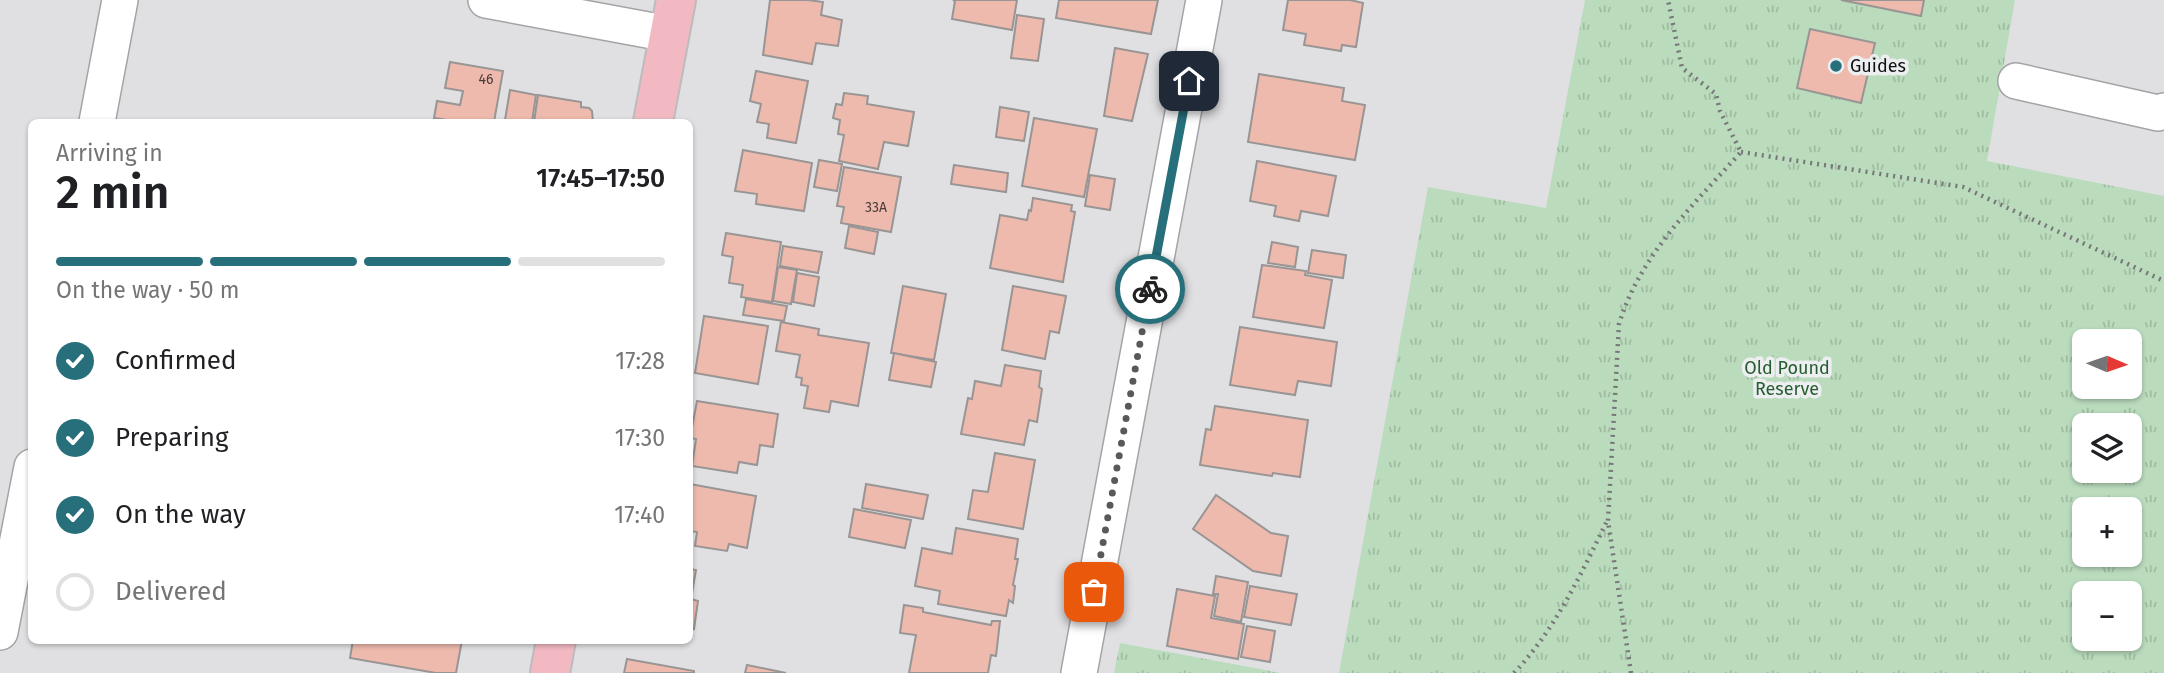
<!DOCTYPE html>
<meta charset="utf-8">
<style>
body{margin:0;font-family:"Fira Sans",sans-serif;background:#f2f2f2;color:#202124;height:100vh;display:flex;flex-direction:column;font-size:26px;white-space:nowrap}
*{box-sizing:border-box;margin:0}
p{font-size:23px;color:#757577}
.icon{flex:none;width:38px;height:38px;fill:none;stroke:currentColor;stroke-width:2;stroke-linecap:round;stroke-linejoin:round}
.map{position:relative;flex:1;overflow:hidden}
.panel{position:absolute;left:28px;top:119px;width:665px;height:525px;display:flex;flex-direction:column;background:#fff;border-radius:10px;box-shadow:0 2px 5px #0004}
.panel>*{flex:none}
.needle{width:46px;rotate:92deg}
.fabs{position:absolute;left:2072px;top:329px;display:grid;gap:14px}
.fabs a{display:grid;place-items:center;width:70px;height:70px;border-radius:10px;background:#fff;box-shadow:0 2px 5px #0004;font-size:35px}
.pin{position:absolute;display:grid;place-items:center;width:60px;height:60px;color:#fff;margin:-30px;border-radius:14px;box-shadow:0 4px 10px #0006}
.courier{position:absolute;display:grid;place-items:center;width:70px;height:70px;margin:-35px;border:5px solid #286f7c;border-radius:50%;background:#fff;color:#222;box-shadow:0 2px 9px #0007}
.overview em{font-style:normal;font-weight:600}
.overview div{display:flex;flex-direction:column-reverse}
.overview{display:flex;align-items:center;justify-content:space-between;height:119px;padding:0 28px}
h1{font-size:46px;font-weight:600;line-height:52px}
.bar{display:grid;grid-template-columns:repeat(4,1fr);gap:10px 7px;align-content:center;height:84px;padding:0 28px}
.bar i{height:9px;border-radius:5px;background:#e0e0e0}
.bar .selected{background:#286f7c}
.bar p{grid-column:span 4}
ol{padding:0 28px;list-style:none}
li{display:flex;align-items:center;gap:21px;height:77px}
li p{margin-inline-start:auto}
li .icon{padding:7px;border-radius:50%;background:#286f7c;color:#fff;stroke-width:4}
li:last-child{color:#757577}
li i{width:38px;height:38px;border:4px solid #e0e0e0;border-radius:50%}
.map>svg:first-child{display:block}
.park{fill:url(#park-tufts);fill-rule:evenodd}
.building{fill:#eebaad;stroke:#989594;stroke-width:2}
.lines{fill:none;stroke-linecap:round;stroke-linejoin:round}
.minor-casing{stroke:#a3a4a6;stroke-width:38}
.major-casing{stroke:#bcbcbc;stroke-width:42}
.path{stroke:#777779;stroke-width:4.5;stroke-dasharray:2 5;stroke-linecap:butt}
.minor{stroke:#fff;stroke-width:35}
.major{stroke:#f2b9c3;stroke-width:38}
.done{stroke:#59595a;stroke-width:7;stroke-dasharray:0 12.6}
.route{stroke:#286f7c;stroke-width:9}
.poi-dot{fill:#286f7c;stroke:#edeef0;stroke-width:2.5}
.labels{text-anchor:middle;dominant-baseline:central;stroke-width:7;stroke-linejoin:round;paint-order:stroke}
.number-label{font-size:14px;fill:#483a38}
.poi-label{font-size:18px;fill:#101011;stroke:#edeef0;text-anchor:start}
.park-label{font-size:18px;fill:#255d30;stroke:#edeef0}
</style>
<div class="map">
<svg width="2164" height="673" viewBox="0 0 2164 673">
<defs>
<pattern id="park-tufts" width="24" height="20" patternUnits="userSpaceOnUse" patternTransform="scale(1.75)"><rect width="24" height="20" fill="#badcbd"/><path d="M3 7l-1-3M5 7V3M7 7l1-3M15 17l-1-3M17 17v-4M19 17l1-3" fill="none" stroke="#9fbca1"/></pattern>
</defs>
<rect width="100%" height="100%" fill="#e0e0e3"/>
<g class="park">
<path d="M 1585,0 L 2015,0 L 1987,161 L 2164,196 L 2164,673 L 1339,673 L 1428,187 L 1546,208 ZM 2084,341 L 2130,341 L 2130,387 L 2084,387 ZM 2084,425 L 2130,425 L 2130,471 L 2084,471 ZM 2084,509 L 2130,509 L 2130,555 L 2084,555 ZM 2084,593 L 2130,593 L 2130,639 L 2084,639 Z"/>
<path d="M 1120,643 L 1281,673 L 1114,673 Z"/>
</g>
<g class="building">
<path d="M 770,0 L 808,0 L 823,2 L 821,15 L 842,20 L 838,46 L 816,43 L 812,64 L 763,55 Z"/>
<path d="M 953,0 L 1017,0 L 1012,30 L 952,19 L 955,1 Z"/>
<path d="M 1059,0 L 1158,0 L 1151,34 L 1056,18 Z"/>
<path d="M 1288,0 L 1350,0 L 1363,3 L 1356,47 L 1342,45 L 1341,51 L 1304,45 L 1306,34 L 1283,30 Z"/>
<path d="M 1841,0 L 1924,0 L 1921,16 Z"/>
<path d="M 1017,15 L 1044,19 L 1038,61 L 1011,58 Z"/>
<path d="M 1810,29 L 1875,43 L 1861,103 L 1797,88 Z"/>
<path d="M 1115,48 L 1148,54 L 1132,121 L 1104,116 Z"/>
<path d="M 450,62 L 503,71 L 494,122 L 459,122 L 434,118 L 437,101 L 460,105 L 463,91 L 445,88 Z"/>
<path d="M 756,71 L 808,81 L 796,143 L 767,138 L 769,124 L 757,122 L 761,104 L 750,101 Z"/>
<path d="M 1259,74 L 1344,88 L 1342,101 L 1365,105 L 1355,160 L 1248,142 Z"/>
<path d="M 510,90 L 536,95 L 532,122 L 505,120 Z"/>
<path d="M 844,93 L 868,96 L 867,104 L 914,112 L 908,146 L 884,142 L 878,169 L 839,161 L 844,135 L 838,134 L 840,120 L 833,118 L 836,104 L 842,105 Z"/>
<path d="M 538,95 L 581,102 L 581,107 L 589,108 L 592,111 L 593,122 L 534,122 Z"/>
<path d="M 1000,107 L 1029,112 L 1024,141 L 996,137 Z"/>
<path d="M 1034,118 L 1097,129 L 1084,197 L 1022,186 Z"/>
<path d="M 743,150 L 812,163 L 804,211 L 756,204 L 757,194 L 735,191 Z"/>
<path d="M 819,160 L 842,164 L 837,191 L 814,187 Z"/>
<path d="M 1257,161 L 1336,176 L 1328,216 L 1301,211 L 1299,221 L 1274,216 L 1276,206 L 1250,201 Z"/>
<path d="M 954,165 L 1008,173 L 1006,192 L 951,184 Z"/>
<path d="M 844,167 L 901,177 L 891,232 L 841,223 L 844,207 L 837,206 Z"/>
<path d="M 1090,175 L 1115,179 L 1110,210 L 1085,206 Z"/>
<path d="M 1033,198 L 1072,205 L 1071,211 L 1075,212 L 1063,282 L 990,268 L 1000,215 L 1027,220 L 1029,210 L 1031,211 Z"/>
<path d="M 849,226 L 878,232 L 874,254 L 845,248 Z"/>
<path d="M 726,233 L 781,242 L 772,302 L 741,297 L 743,285 L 729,283 L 733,257 L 722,255 Z"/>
<path d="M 1272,242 L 1298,247 L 1295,267 L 1268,263 Z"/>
<path d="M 783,246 L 822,252 L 818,273 L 780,266 Z"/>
<path d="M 1312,250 L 1346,255 L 1343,278 L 1308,273 Z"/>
<path d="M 1262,265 L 1306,271 L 1305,275 L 1332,280 L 1324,328 L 1253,317 Z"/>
<path d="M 778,267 L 797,270 L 791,304 L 773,301 Z"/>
<path d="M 797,273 L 819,277 L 814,306 L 793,302 Z"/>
<path d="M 903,286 L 946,294 L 934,360 L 891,353 Z"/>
<path d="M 1013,286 L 1066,296 L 1059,333 L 1050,331 L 1045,359 L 1002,350 Z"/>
<path d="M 746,299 L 787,306 L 784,321 L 743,315 Z"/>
<path d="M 704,316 L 768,326 L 758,384 L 695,373 Z"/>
<path d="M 781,322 L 819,329 L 818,335 L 869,343 L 858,406 L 831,401 L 829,412 L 804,408 L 808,386 L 801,385 L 802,378 L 796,377 L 800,355 L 776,351 Z"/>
<path d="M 1240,327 L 1337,342 L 1331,386 L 1298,381 L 1295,395 L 1230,385 Z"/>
<path d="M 894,353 L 936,362 L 931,387 L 889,380 Z"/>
<path d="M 1005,365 L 1041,371 L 1039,387 L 1042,389 L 1037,422 L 1029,420 L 1024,445 L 961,434 L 968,398 L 972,399 L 975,381 L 1001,386 Z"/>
<path d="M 697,401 L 778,414 L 773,447 L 760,445 L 757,465 L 739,462 L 737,473 L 692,466 L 696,439 L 690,438 Z"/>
<path d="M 1215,406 L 1308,420 L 1300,477 L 1273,473 L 1272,476 L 1200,465 L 1206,429 L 1211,430 Z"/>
<path d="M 995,453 L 1035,460 L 1023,529 L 968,519 L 973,490 L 988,492 Z"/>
<path d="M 690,484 L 756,496 L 747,548 L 729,544 L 727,551 L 695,546 L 697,532 L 690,531 Z"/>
<path d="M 866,484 L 928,495 L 923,519 L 862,508 Z"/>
<path d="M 1216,495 L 1271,533 L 1288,536 L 1281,576 L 1253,571 L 1193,529 Z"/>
<path d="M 854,509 L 911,520 L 905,548 L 849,537 Z"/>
<path d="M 956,528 L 1018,539 L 1015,559 L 1018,559 L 1013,585 L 1015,586 L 1013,603 L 1009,600 L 1006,616 L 938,604 L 940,591 L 915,586 L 922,548 L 952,554 Z"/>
<path d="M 690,569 L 696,570 L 691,599 L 698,601 L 694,629 L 690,628 Z"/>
<path d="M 1216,576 L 1248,582 L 1241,622 L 1214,616 L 1218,594 L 1213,594 Z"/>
<path d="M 1250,586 L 1297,594 L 1291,625 L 1244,617 Z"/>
<path d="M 1177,589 L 1215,596 L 1211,618 L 1244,624 L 1238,659 L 1167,646 Z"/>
<path d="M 904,605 L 923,608 L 923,612 L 991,625 L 992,621 L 1000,621 L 996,656 L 991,655 L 988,673 L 909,673 L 916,635 L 900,633 Z"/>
<path d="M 1247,626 L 1275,631 L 1270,662 L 1241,657 Z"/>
<path d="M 353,640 L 462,640 L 456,673 L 436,673 L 350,658 Z"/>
<path d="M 627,659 L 694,671 L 694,673 L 624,673 Z"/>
<path d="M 747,665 L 786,673 L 745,673 Z"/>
</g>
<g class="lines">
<defs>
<g id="minor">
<path d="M 486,0 L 669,34"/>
<path d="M 2016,81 L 2158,113 L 2164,111"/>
<path d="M 97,122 L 120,0"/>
<path d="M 0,632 L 32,467"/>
<path d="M 1079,673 L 1204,0"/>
</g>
<g id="major">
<path d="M 653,122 L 676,0"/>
<path d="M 550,673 L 556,640"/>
</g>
</defs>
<use href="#minor" class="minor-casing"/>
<use href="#major" class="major-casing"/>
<g class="path">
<path d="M 1741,152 L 1963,187 L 2164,281"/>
<path d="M 1514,673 C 1555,630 1581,574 1607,521"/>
<path d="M 1631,673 L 1608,521 L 1619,324 C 1640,255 1694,204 1741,152 L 1720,111 L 1716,94 L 1682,68 L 1668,0"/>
</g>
<use href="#minor" class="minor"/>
<use href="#major" class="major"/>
</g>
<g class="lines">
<path class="done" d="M 1094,592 L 1150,289"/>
<path class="route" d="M 1150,289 L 1189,81"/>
</g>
<circle class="poi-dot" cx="1836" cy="66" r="7"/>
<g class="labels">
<g class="number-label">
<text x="486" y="79">46</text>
<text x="876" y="207">33A</text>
</g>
<g class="poi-label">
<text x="1850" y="66">Guides</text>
</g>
<g class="park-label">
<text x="1787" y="368">Old Pound<tspan x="1787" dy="21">Reserve</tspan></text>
</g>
</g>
</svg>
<div class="fabs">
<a><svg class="needle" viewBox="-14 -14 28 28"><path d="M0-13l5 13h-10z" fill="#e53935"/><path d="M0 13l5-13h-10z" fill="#757577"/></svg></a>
<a><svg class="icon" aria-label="layers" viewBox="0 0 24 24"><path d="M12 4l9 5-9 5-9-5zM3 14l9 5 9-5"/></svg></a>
<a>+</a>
<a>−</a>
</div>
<div class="pin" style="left:1094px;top:592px;background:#ea580c"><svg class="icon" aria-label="bag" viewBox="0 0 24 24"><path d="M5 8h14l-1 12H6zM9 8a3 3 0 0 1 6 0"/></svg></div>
<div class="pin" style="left:1189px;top:81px;background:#1f2937"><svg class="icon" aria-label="home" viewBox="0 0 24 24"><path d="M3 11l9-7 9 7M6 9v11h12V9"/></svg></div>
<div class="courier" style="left:1150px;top:289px"><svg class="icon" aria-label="bike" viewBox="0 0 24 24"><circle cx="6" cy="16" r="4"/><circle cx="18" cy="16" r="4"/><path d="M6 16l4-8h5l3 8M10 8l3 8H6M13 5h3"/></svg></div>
<section class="panel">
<div class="overview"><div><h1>2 min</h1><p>Arriving in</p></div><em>17:45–17:50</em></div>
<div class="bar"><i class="selected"></i><i class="selected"></i><i class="selected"></i><i></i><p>On the way · 50 m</p></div>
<ol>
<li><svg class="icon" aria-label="check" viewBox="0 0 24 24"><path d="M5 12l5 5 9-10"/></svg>Confirmed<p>17:28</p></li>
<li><svg class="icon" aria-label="check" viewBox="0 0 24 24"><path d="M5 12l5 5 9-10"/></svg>Preparing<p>17:30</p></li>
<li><svg class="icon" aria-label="check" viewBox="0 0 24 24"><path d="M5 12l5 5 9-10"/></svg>On the way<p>17:40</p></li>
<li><i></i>Delivered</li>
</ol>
</section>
</div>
